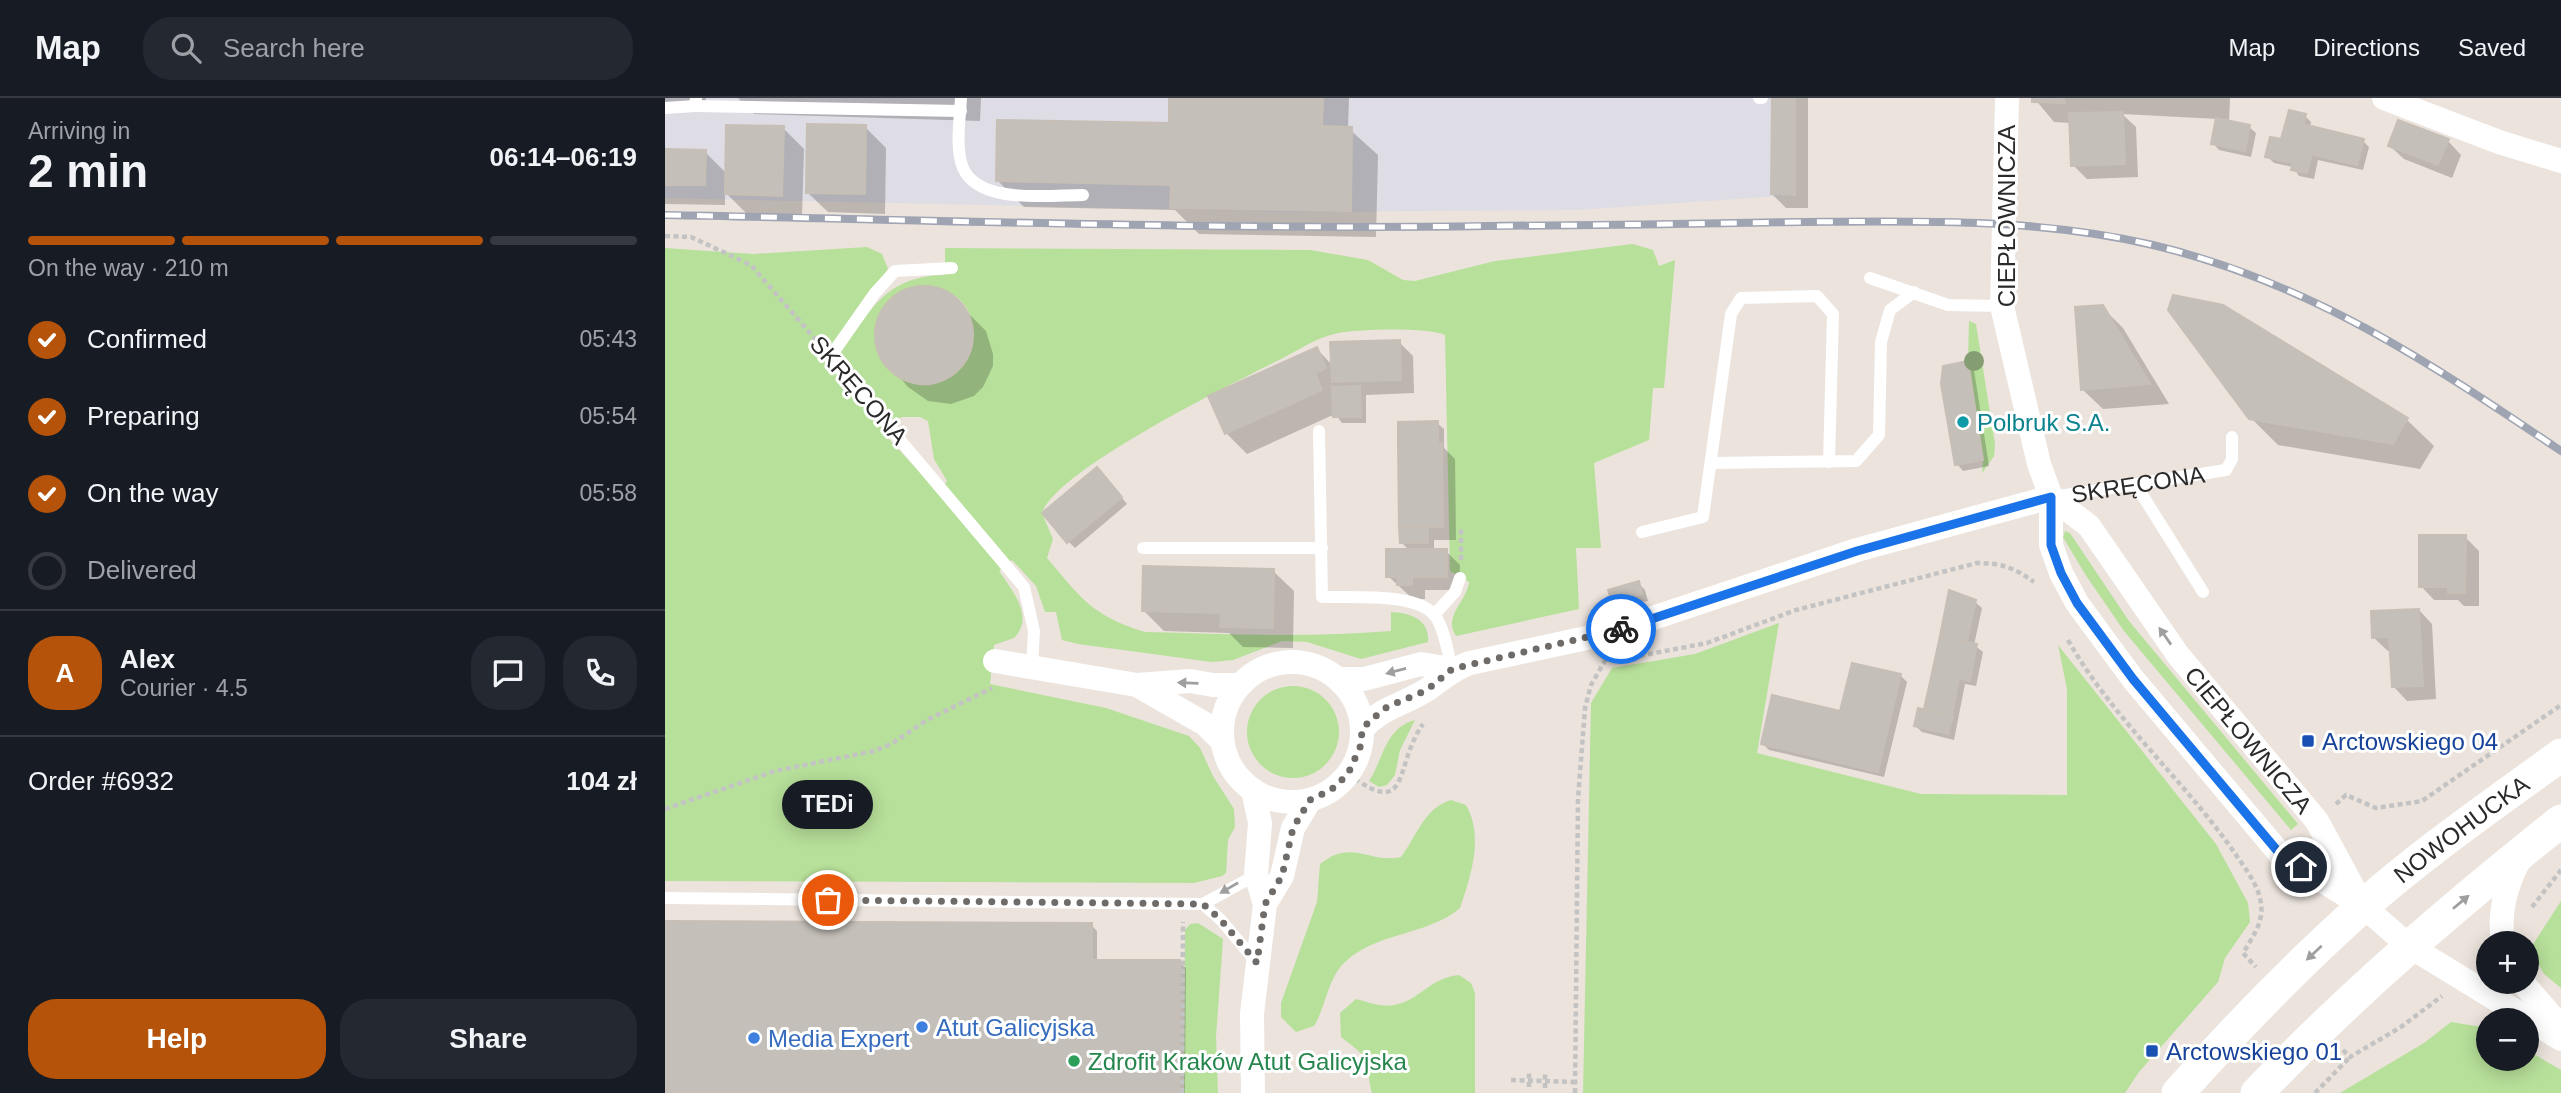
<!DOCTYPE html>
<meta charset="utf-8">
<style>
body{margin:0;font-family:Arial,sans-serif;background:#242831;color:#f1f3f6;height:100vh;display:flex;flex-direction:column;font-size:26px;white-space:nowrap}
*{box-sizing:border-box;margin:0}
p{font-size:23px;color:#9ea1a6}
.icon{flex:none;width:38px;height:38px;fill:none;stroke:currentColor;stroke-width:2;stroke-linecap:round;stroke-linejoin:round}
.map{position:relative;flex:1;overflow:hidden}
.drawer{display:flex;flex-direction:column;background:#171b24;width:665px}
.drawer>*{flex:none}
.controls{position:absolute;left:1811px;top:833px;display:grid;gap:14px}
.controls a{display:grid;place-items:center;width:63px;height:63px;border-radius:50%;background:#171b24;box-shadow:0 4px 18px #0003;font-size:35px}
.pin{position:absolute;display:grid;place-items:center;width:60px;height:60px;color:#fff;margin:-30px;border:4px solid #fff;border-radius:50%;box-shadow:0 2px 7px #0007}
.courier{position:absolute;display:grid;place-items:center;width:70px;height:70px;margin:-35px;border:5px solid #1a73e8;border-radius:50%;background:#fff;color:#222;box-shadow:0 2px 9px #0007}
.bubble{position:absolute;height:49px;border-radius:24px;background:#171b24;box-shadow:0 4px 18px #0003;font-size:23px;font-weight:700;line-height:49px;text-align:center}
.head em{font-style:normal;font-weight:700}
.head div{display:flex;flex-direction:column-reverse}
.head{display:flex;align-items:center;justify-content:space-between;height:119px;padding:0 28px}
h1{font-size:46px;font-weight:700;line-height:52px}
.bar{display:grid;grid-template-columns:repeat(4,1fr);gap:10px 7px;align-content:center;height:84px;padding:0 28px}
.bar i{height:9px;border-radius:5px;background:#363941}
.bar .selected{background:#b45309}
.bar p{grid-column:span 4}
.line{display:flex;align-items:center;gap:18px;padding:0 28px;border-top:2px solid #363941}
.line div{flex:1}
.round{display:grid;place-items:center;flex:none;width:74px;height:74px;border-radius:28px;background:#242831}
ol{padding:0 28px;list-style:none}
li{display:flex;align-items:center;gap:21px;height:77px}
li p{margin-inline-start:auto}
li .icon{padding:7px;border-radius:50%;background:#b45309;color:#fff;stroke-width:4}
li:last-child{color:#9ea1a6}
li i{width:38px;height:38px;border:4px solid #363941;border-radius:50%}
.cta{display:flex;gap:14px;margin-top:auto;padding:14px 28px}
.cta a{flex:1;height:80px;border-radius:28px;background:#b45309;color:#fff;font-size:28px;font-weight:700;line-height:80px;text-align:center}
.cta a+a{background:#242831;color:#f1f3f6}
header{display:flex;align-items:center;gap:42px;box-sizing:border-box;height:98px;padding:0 35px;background:#171b24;border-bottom:2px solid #363941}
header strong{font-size:33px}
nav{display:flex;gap:38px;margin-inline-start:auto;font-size:24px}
.search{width:490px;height:63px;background:#242831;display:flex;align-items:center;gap:18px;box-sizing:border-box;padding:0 24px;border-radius:28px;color:#9ea1a6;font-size:26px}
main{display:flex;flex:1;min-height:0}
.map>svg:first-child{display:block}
.industrial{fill:#dedce4}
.green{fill:#b7e09a;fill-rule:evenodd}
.shadow{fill:#0003}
.building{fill:#c4bfb8;stroke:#c7bfb6;stroke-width:2}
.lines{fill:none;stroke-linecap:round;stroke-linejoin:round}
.path{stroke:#c3c3c3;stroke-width:4.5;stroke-dasharray:5 3.5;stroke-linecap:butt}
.lane{stroke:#fff;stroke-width:12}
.street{stroke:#fff;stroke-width:24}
.secondary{stroke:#fff;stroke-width:33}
.rail-casing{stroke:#9fa4b3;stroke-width:8}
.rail{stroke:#fff;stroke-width:5;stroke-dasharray:16;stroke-linecap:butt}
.tree{fill:#859d72}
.oneway{fill:#9f9f9f}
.done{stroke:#6e6b68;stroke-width:7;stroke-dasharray:0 12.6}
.route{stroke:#1a73e8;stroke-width:9}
.culture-dot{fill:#0f9aa8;stroke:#fff;stroke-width:2.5}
.transit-dot{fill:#1a4fb4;stroke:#fff;stroke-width:2.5}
.shop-dot{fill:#3f7fe0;stroke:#fff;stroke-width:2.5}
.leisure-dot{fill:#2e9e5b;stroke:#fff;stroke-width:2.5}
.labels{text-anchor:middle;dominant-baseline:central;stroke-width:6;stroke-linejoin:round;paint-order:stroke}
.street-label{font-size:24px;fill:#2a2a2a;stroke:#fff}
.culture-label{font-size:24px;fill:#0d838f;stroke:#fff;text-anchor:start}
.transit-label{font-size:24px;fill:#164399;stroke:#fff;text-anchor:start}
.shop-label{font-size:24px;fill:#366cbe;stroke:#fff;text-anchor:start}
.leisure-label{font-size:24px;fill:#27864d;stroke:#fff;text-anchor:start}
</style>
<header>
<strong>Map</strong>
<div class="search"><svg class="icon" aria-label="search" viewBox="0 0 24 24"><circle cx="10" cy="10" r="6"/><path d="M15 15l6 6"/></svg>Search here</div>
<nav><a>Map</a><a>Directions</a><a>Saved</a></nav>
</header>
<main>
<section class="drawer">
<div class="head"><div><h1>2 min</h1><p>Arriving in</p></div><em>06:14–06:19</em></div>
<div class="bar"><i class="selected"></i><i class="selected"></i><i class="selected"></i><i></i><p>On the way · 210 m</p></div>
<ol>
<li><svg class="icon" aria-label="check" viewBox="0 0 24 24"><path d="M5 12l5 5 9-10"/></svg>Confirmed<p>05:43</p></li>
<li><svg class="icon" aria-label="check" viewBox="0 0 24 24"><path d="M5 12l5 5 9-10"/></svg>Preparing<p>05:54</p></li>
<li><svg class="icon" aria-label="check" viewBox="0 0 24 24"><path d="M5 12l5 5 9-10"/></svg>On the way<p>05:58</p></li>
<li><i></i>Delivered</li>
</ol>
<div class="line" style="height:126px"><b class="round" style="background:#b45309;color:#fff">A</b><div><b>Alex</b><p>Courier · 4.5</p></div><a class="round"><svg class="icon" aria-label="chat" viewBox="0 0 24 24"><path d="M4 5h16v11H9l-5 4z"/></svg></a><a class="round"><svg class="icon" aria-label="phone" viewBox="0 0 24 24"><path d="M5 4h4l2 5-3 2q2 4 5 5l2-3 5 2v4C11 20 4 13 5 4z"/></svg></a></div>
<div class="line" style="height:91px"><div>Order #6932</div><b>104 zł</b></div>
<div class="cta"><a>Help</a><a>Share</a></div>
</section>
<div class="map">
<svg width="1896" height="995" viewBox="0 0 1896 995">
<rect width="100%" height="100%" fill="#ebe3dc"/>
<path class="industrial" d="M 0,0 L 1130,0 L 1130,97 L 912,112 L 633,114 L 0,100 Z"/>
<g class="green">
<path d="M 968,146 L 988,152 L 994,168 L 1010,162 L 999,290 L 988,290 L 984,342 L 929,365 L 936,450 L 911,450 L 914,511 L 791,538 C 778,518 801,505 804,484 L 785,473 L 780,237 C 761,229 690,231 669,236 C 651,240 632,253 616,261 C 569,285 392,371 377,415 L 388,441 L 382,460 C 416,500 427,518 480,534 C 562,536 643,540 726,533 L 726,514 C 745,515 765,521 763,544 L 696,561 L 642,544 L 617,543 L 568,562 L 547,564 L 413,546 L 397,542 L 391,514 L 380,514 L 371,488 L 347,462 L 334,473 C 347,492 370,519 349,540 L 329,547 L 325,586 L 441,610 L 524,638 L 535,650 L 548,678 L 569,711 L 570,729 L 563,742 L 561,775 L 557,778 L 529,785 L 0,783 L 0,150 L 88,156 L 202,149 L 217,156 L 223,171 L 183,225 L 169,249 L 175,255 C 206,211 221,178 280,177 L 280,150 L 645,152 L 703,162 L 738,182 L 750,183 L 830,163 ZM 260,188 C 355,198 290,332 225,272 C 211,260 207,241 212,223 C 218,201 238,190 260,188 ZM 238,319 L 255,319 L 263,323 L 269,361 L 282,383 L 274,395 L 223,340 L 220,332 L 227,322 Z"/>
<path d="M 1304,223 L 1311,226 L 1330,346 L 1329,358 L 1317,375 L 1318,362 L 1303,263 Z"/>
<path d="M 1400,433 L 1405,435 L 1464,523 L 1633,726 L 1626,732 L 1459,533 L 1420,476 L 1398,439 Z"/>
<path d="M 1114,525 L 1092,655 L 1256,696 L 1402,697 L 1402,591 L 1393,547 L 1551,746 L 1583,805 L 1585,824 L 1560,860 L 1553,884 L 1474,974 L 1460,995 L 918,995 L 926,605 L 947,570 L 1030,556 Z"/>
<circle cx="628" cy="634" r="46"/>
<path d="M 750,622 L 735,652 L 730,677 L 722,687 L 714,689 L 704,683 C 719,660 720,630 750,622 Z"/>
<path d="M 786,702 L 801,707 C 819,738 806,778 795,810 C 762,838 710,834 679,865 C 662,882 661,909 649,928 L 631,934 L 616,919 L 616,905 L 652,804 L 655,766 C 687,740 705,766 736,759 C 752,738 759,710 786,702 Z"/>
<path d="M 1896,803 L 1896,890 L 1879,876 L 1865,851 Z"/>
<path d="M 533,825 L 558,841 L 551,939 L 553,995 L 519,995 L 520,832 L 525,826 Z"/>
<path d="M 794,877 L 806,885 L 810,895 L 810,995 L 707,995 C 699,958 708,963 676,939 L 675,915 L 691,901 C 703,904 718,910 729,907 C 756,902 764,880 794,877 Z"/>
<path d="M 1786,924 L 1823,930 L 1824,961 L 1862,961 L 1862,952 L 1896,972 L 1896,995 L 1675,995 L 1759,945 Z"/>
</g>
<g class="shadow">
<rect x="0" y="0" width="41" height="11"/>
<path d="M 73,0 L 316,0 L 315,23 L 89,16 Z"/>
<path d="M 506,0 L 684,0 L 683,30 L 713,57 L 711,139 L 534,136 L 510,112 L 359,109 L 332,82 L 505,27 Z"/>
<path d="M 1109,0 L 1143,0 L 1143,110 L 1121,110 L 1107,96 Z"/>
<path d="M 1369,0 L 1565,0 L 1564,24 L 1584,29 L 1591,35 L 1586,59 L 1554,52 L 1548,45 L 1553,21 L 1457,16 L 1471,29 L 1473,79 L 1422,81 L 1408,67 L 1406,25 L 1389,24 Z"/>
<path d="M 1640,18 L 1646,24 L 1645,30 L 1698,43 L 1704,49 L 1698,72 L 1653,62 L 1649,81 L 1634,78 L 1628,69 L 1609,65 L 1602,58 Z"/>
<path d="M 200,29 L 221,50 L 220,116 L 163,114 L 142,94 Z"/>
<path d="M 118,30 L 139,51 L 137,118 L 82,116 L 60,94 L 60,107 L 0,106 L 0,53 L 40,54 L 62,76 Z"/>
<path d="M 1783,43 L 1796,57 L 1787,80 L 1739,61 L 1725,48 Z"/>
<path d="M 247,190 L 271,191 L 283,195 L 321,233 L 328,256 L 328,268 L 318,289 L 309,298 L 286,306 L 263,303 L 243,289 L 216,257 L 211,234 L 219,211 L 233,197 Z"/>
<path d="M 1437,209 L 1458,230 L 1504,306 L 1438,311 L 1417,291 Z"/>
<path d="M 1557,209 L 1742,322 L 1769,348 L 1755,371 L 1613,347 L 1586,320 Z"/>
<path d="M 734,244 L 748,258 L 749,295 L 701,297 L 701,325 L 677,325 L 670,316 L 582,356 L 561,335 L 652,251 L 668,268 Z"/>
<path d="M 1303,265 L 1309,272 L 1324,368 L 1298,373 L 1292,366 Z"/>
<path d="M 772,325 L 779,331 L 779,350 L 790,361 L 791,442 L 769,442 L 769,453 L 781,453 L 795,467 L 794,492 L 760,492 L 760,501 L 748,501 L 723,478 L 745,453 L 736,444 Z"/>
<path d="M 439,378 L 462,406 L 410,450 L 403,443 Z"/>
<path d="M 1800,439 L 1814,453 L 1814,508 L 1799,508 L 1793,502 L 1769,502 L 1756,488 Z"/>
<path d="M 608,473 L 629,493 L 628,550 L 578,549 L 564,535 L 499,533 L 479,513 Z"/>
<path d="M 973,485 L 980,492 L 983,503 L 955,510 L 949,504 Z"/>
<path d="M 1285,494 L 1310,504 L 1317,510 L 1309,547 L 1318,554 L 1311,588 L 1300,586 L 1289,642 L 1257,634 L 1251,628 L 1261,614 Z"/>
<path d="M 1754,512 L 1767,526 L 1771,601 L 1742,603 L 1729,589 L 1727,553 L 1723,553 L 1709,540 Z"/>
<path d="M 1188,567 L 1236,578 L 1242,584 L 1219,679 L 1104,652 L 1098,646 L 1176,616 Z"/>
<path d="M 0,825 L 426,827 L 432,833 L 432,864 L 514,864 L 521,870 L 520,995 L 0,995 Z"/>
</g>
<g class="building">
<path d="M 504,0 L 658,0 L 657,28 L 687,29 L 686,113 L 505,110 L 506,87 L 331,83 L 332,22 L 504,25 Z"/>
<path d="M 1107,0 L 1130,0 L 1130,97 L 1106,96 Z"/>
<path d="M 1367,0 L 1399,0 L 1400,5 L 1367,4 Z"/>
<path d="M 1624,12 L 1641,16 L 1632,53 L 1647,56 L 1642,75 L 1626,72 L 1628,65 L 1600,59 L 1605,39 L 1616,41 Z"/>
<path d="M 1458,14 L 1460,66 L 1406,68 L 1404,15 Z"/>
<path d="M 1551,20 L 1585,27 L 1580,53 L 1546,46 Z"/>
<path d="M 1733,22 L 1784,41 L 1773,67 L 1723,48 Z"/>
<path d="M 142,26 L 201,27 L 200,96 L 141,95 Z"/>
<path d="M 1638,26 L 1699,41 L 1692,67 L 1632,53 Z"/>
<path d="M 61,27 L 119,28 L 117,98 L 60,96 Z"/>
<path d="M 0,51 L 41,52 L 40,87 L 0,87 Z"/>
<circle cx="259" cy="237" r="49"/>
<path d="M 1508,197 L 1558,207 L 1743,320 L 1728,346 L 1584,321 L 1503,212 Z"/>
<path d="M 1438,207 L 1485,286 L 1416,292 L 1410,209 Z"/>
<path d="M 735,242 L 736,282 L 667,284 L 665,244 Z"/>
<path d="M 652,249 L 661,270 L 650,275 L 657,292 L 560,336 L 543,298 Z"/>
<path d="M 1303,263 L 1318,362 L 1290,367 L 1276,286 L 1278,268 Z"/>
<path d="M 695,288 L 696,319 L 668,319 L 667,289 Z"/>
<path d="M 773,323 L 773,345 L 733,345 L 733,324 Z"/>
<path d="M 733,345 L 777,345 L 778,429 L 734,429 Z"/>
<path d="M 432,369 L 457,399 L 402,445 L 377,415 Z"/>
<path d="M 734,429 L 763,429 L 763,445 L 735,445 Z"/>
<path d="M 1754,437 L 1801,437 L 1800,495 L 1783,495 L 1783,489 L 1754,489 Z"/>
<path d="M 721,451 L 782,451 L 782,479 L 747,479 L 747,487 L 732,487 L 733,479 L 721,479 Z"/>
<path d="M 478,468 L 609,471 L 608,530 L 555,529 L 556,515 L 477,513 Z"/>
<path d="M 974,483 L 977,496 L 947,505 L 943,492 Z"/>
<path d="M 1284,492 L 1311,502 L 1302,544 L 1275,538 Z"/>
<path d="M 1754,511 L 1758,588 L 1727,589 L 1724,539 L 1707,540 L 1706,513 Z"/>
<path d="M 1275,538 L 1312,546 L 1305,583 L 1267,575 Z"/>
<path d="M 1187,565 L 1236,576 L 1213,674 L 1096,646 L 1107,597 L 1175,613 Z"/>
<path d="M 1267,575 L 1294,580 L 1287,617 L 1259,611 Z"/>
<path d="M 1253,610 L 1288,618 L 1283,636 L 1249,628 Z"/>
<path d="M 0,823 L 427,825 L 427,862 L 515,862 L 514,995 L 0,995 Z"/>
</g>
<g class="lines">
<g class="path">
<path d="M 0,138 L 26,139 L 86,167 L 151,242"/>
<path d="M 796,462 L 796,431"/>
<path d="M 1403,542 C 1447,620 1518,681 1569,754 C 1579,769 1594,787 1596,806 C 1599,824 1587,840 1578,855 L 1591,869"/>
<path d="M 958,561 L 1042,545 L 1131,512 L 1312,465 C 1336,465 1350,470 1369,484"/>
<path d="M 683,676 C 747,723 728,668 758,626"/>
<path d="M 1671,706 L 1681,697 L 1711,710 L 1757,703 L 1896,607"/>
<path d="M 0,711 L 110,673 L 209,653 L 226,646 L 262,622 L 327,590"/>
<path d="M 1867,809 L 1896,772"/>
<path d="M 1678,952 L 1685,959 L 1736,929 L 1777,898"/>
<path d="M 846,982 L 909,984"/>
<path d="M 864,989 L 864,974"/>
<path d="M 880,990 L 880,975"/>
<path d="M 517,995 L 518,824"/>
<path d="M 910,995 L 913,701 L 920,610 L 926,587 L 941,561"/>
<path d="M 1650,995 L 1685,959"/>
</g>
<g class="lane">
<path d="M 31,0 L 30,8 L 296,13"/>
<path d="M 296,0 C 295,20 290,51 298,70 C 314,107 385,97 418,97"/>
<path d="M 1094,0 L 1097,0"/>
<path d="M 0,10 L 30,8"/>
<path d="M 287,170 L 230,173 L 210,195 L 165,259 L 359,489 L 369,533 L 367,568"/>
<path d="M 1205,180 L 1283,207 L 1337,208"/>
<path d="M 654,333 L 657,499 C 685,500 755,494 771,519 C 780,533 783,556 787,571"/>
<path d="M 1048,365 L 1191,363 L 1214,337 L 1216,244 L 1225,212 L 1249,194"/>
<path d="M 1471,387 L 1538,494"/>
<path id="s1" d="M 1388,399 L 1561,372 L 1567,361 L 1567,339"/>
<path d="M 977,434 L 1038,419 L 1066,216 L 1076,200 L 1152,198 L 1168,216 L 1164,364"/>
<path d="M 478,450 L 657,450"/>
<path d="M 769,517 L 790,494 L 795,480"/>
<path d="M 0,800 L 538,806 L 591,777"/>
<path d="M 538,806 L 556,822 L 592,865"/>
</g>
<g class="street">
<path d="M 1342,0 L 1337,208 L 1374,366 L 1386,399 L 1386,447 L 1396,475 L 1412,505 L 1468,581 L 1615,756 L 1698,808 L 1744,848 L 1896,941"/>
<path d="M 1719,0 L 1834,44 L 1896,63"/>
<path id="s2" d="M 1386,399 L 1424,428 L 1513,557 L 1652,723 L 1698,808"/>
<path d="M 330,563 L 472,587 L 525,583 L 548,587 L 574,587"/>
<circle cx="627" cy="634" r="70"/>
<path d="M 674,581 L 699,581 L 756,566 L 787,571"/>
<path d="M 472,587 L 540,626 L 557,643"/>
<path d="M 697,631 C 718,608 739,607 763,591 C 778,581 787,571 805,565 L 940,536 L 1192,452 L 1386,399"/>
<path d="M 588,692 L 595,725 L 591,777 L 600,806"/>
<path d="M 1838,845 C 1833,814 1841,786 1856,759"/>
<path d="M 1857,884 L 1896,929"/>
<path d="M 588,995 L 587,916 L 600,806 L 617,778 L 628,730 L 645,702"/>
</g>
<g class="secondary">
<path id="s3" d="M 1513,995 C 1571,930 1632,867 1697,809 C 1759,754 1829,706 1896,657"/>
<path d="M 1592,995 C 1686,896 1789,808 1896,723"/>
</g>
<defs>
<path id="rail" d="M 0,117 C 274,122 549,132 823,128 C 928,127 1032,126 1137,124 C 1255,123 1372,120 1488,147 C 1646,185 1764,264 1896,353"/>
</defs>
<use href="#rail" class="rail-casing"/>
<use href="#rail" class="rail"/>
</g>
<circle class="tree" cx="1309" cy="263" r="10"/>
<defs><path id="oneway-solid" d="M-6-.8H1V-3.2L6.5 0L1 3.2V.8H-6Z" transform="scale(1.75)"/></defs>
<g class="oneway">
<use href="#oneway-solid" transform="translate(1500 538) rotate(-125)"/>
<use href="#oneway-solid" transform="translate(731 573) rotate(165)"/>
<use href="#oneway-solid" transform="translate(523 585) rotate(-178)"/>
<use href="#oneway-solid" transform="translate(564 790) rotate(150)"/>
<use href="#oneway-solid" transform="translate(1796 804) rotate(-40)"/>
<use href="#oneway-solid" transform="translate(1649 855) rotate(137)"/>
</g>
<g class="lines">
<path class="done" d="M 163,802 L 538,806 L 556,822 L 592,865 L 600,806 L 617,778 L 628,730 L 645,702 L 666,692 L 683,676 L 696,647 L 697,631 L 706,622 L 722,609 L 762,592 L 787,571 L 956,531"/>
<path class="route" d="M 956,531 L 1192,453 L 1386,399 L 1386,447 L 1396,475 L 1412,505 L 1468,581 L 1615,756 L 1636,769"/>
</g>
<circle class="culture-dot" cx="1298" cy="324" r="7"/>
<g class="transit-dot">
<rect x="1636" y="636" width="14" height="14" rx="3.5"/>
<rect x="1480" y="946" width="14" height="14" rx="3.5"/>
</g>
<g class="shop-dot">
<circle cx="257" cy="929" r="7"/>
<circle cx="89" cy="940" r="7"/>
</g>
<circle class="leisure-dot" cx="409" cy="963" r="7"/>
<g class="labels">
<g class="street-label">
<text transform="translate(1341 118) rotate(-90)">CIEPŁOWNICZA</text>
<text transform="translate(194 292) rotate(49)">SKRĘCONA</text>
<text stroke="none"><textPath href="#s1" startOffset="86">SKRĘCONA</textPath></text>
<text stroke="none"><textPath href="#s2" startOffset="315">CIEPŁOWNICZA</textPath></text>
<text stroke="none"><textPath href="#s3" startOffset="388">NOWOHUCKA</textPath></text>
</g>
<g class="culture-label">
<text x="1312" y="324">Polbruk S.A.</text>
</g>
<g class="transit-label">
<text x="1657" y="643">Arctowskiego 04</text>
<text x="1501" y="953">Arctowskiego 01</text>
</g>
<g class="shop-label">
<text x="271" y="929">Atut Galicyjska</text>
<text x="103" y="940">Media Expert</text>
</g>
<g class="leisure-label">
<text x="423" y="963">Zdrofit Kraków Atut Galicyjska</text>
</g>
</g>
</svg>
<div class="controls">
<a>+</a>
<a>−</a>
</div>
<div class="pin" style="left:163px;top:802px;background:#ea580c"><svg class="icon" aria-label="bag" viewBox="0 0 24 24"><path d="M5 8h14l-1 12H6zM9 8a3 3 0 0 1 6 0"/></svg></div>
<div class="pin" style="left:1636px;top:769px;background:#1f2937"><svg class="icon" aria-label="home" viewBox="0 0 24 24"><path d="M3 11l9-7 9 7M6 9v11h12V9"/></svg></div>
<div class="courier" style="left:956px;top:531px"><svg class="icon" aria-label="bike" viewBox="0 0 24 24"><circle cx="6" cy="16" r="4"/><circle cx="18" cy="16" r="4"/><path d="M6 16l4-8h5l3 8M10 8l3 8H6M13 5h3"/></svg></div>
<div class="bubble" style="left:117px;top:682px;width:91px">TEDi</div>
</div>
</main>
